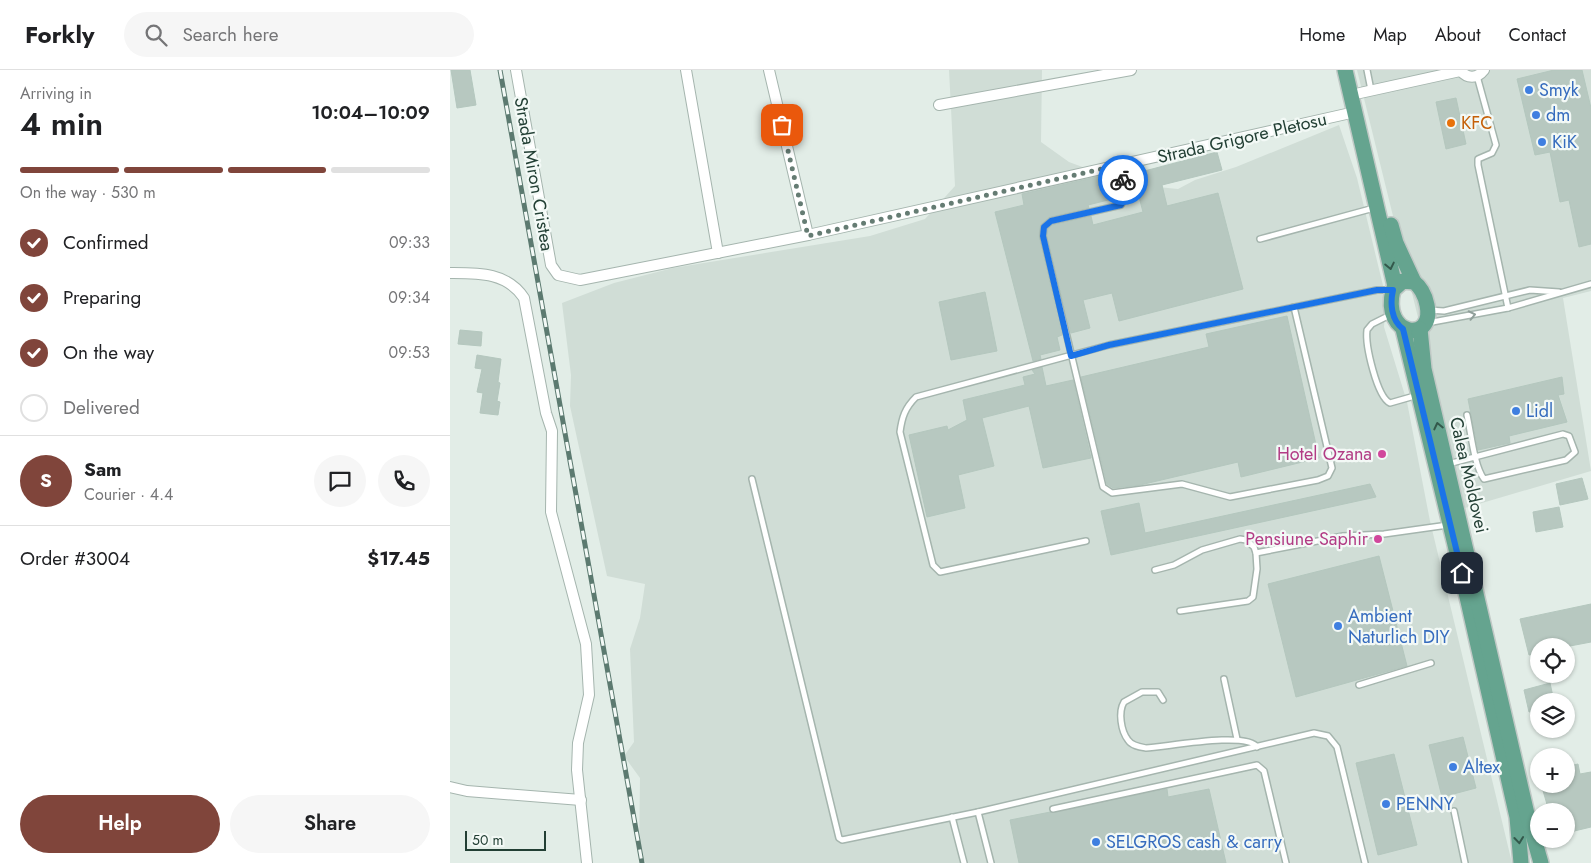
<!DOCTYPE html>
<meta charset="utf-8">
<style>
body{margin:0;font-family:Jost,sans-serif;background:#f6f6f6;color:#202124;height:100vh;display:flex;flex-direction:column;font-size:19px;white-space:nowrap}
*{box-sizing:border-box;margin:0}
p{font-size:16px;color:#757577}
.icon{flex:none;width:28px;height:28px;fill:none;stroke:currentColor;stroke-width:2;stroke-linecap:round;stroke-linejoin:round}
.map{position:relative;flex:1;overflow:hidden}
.sheet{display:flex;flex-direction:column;background:#fff;width:450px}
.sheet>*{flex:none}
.fabs{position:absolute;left:1080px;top:568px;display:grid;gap:10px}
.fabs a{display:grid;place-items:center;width:45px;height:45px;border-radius:50%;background:#fff;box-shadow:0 1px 4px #0004;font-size:25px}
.scale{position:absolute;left:15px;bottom:12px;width:81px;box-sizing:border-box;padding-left:5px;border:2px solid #223f34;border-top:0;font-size:14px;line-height:18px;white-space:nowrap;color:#223f34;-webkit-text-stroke:4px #f3f9f6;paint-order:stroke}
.pin{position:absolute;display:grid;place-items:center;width:42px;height:42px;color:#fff;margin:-21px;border-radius:10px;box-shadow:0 2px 8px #0006}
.courier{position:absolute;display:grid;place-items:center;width:50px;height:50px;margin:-25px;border:4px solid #1a73e8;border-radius:50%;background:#fff;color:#222;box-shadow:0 1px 6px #0007}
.headline em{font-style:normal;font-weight:600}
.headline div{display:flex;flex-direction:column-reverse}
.headline{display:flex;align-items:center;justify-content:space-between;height:85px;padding:0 20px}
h1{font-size:32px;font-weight:600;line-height:38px}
.bar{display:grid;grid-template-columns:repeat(4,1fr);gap:8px 5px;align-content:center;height:60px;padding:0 20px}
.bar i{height:6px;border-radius:4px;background:#e0e0e0}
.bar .selected{background:#80453b}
.bar p{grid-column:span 4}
.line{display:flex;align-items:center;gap:12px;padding:0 20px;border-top:1px solid #e0e0e0}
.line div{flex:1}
.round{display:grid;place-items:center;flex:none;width:52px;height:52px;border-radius:26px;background:#f6f6f6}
ol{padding:0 20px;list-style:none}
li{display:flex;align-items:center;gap:15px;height:55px}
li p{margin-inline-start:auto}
li .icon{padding:5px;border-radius:50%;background:#80453b;color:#fff;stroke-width:4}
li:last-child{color:#757577}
li i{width:28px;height:28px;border:2px solid #e0e0e0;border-radius:50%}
.button{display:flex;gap:10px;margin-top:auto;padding:10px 20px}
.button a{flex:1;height:58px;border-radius:30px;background:#80453b;color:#fff;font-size:20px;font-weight:600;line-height:58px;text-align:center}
.button a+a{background:#f6f6f6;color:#202124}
header{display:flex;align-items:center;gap:30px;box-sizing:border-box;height:70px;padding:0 25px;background:#fff;border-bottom:1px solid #e0e0e0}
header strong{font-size:24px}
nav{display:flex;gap:28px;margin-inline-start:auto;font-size:18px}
.search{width:350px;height:45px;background:#f6f6f6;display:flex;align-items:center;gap:12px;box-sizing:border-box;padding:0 18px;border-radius:28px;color:#757577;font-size:19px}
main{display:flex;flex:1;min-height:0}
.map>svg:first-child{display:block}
.built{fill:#d0ddd6}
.building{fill:#b7c8c0;stroke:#b4c7be}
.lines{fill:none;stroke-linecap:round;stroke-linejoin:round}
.lane-casing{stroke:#a5b5ae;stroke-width:8}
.street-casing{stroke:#a5b5ae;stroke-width:12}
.primary-casing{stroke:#c1c9c6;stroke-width:18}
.lane{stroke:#fff;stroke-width:5}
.street{stroke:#fff;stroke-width:10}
.primary{stroke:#65a48f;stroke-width:15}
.rail-casing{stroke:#5c7a70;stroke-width:5}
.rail{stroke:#f3f9f6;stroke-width:3;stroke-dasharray:9;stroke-linecap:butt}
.oneway{stroke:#33584b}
.oneway2{stroke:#909f9a}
.done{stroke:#657c73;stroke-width:5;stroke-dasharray:0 9}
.route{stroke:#1a73e8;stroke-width:6}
.shop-dot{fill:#3f7fe0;stroke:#f3f9f6;stroke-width:2}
.food-dot{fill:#e8710a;stroke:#f3f9f6;stroke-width:2}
.hotel-dot{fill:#d1479c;stroke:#f3f9f6;stroke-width:2}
.labels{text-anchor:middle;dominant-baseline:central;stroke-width:4.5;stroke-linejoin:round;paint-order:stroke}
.shop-label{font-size:18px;fill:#366cbe;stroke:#f3f9f6;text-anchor:start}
.food-label{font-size:18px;fill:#c56008;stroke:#f3f9f6;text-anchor:start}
.street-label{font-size:18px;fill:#223f34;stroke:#f3f9f6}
.hotel-label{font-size:18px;fill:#b23c85;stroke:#f3f9f6;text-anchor:end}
</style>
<header>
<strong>Forkly</strong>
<div class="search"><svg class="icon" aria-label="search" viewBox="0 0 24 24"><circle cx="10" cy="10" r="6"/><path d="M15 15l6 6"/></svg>Search here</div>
<nav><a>Home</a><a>Map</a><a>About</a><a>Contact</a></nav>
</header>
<main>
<section class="sheet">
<div class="headline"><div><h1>4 min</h1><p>Arriving in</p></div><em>10:04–10:09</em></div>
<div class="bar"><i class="selected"></i><i class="selected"></i><i class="selected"></i><i></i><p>On the way · 530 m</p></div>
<ol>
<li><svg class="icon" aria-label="check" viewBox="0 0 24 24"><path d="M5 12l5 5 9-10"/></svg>Confirmed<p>09:33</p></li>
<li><svg class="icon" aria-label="check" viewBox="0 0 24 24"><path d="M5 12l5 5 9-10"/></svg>Preparing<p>09:34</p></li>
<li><svg class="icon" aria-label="check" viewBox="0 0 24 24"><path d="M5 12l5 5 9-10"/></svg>On the way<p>09:53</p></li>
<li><i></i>Delivered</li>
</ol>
<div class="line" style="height:90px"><b class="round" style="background:#80453b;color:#fff">S</b><div><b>Sam</b><p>Courier · 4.4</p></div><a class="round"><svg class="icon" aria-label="chat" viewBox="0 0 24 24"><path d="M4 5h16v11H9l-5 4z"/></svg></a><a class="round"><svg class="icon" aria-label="phone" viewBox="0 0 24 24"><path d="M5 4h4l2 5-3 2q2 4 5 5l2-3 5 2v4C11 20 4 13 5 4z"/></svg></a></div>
<div class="line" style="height:65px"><div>Order #3004</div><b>$17.45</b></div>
<div class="button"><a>Help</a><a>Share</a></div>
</section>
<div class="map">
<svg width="1141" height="793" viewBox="0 0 1141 793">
<rect width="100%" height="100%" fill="#e2ede7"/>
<g class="built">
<path d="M 499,0 L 592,0 L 591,72 L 619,92 L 678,114 L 728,119 L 745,110 L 786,97 L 889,55 L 907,108 L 936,228 L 934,257 L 957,332 L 980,451 L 1062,793 L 196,793 L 189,783 L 190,708 L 174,686 L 184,672 L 180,579 L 190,548 L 195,514 L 157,506 L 120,336 L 121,305 L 112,233 L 164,213 L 223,198 L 420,166 L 475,149 L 505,116 Z"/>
<path d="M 907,0 L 1141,0 L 1141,221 L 1113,228 L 1141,401 L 1015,438 Z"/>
</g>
<g class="building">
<path d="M 1,0 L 20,0 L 26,35 L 7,38 Z"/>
<path d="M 1104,0 L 1132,0 L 1141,38 L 1141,174 L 1129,177 L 1119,130 L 1110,132 L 1100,82 L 1085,85 L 1067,9 Z"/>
<path d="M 1006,28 L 1016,74 L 996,79 L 986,32 Z"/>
<path d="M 767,82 L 772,100 L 712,115 L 717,136 L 768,123 L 793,219 L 669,251 L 662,223 L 633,230 L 640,258 L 621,263 L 597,166 L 598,159 L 603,155 L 641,146 L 643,155 L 693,142 L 683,104 Z"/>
<path d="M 664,103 L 670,127 L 638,135 L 639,138 L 600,147 L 590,156 L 589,167 L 612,265 L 607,267 L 610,280 L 590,285 L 591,289 L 583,291 L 545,142 L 574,135 L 572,124 Z"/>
<path d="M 535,222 L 547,281 L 501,290 L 489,232 Z"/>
<path d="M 837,246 L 869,388 L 791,407 L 788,392 L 690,415 L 663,418 L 657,414 L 631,307 L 759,277 L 756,264 Z"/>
<path d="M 10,260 L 32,262 L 31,276 L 8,274 Z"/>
<path d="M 27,285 L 51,289 L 48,312 L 50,313 L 47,331 L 50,332 L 48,345 L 30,343 L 33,323 L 27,322 L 32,299 L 25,298 Z"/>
<path d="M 592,297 L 596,316 L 623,310 L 641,388 L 593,398 L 579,336 L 532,348 L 544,396 L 508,405 L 515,438 L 477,447 L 459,365 L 497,356 L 498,360 L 517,350 L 513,330 L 575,315 L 573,307 L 585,304 L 582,300 Z"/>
<path d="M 1112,307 L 1114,324 L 1108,325 L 1117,352 L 1059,366 L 1060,373 L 1028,380 L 1018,329 Z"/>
<path d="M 1132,408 L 1138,429 L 1110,435 L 1106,414 Z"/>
<path d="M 920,414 L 926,427 L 661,485 L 651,441 L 689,433 L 695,463 Z"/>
<path d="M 1109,437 L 1113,457 L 1086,462 L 1083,442 Z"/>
<path d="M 929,486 L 957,596 L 846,627 L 818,514 Z"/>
<path d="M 1141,534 L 1141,572 L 1120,576 L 1089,576 L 1089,583 L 1079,585 L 1070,549 Z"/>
<path d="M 1100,613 L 1104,631 L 1089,631 L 1089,640 L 1079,642 L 1074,620 Z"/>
<path d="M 1013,667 L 1026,718 L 992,727 L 979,675 Z"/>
<path d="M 944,684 L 967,775 L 928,785 L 906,693 Z"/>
<path d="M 1128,694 L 1130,704 L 1141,702 L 1141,757 L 1116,763 L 1116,741 L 1099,741 L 1091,714 L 1116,714 L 1116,697 Z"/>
<path d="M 717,719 L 718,727 L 759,719 L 776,793 L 569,793 L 560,750 Z"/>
</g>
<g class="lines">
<defs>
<g id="lane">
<path d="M 917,0 L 921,20"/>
<path d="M 1027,6 L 1046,75 L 1042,83 L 1028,89 L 1028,95 L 1058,238"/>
<path d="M 669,95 L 677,125 L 671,135 L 601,151 L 594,157 L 593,166 L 653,417 L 662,423 L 732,414 L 780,427 L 868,410 L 878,406 L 882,398 L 844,237"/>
<path d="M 810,169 L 924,138"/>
<path d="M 978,240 L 994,241 L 1080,220 L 1109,222"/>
<path d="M 942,244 L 922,254 L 917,260 C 915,275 927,327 940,333 L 968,325"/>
<path d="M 977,253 L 1058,238 L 1141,214"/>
<path d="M 998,394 L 1113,364 L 1119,366 L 1125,382 L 1116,390 L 1034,409 C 1024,396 1021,362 1017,345"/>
<path d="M 302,409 L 389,768 L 392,770 L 528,742 L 864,663 L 878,666 L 887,677 L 915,793"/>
<path d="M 636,471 L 490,502 L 483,495 L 450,362 C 452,347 455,338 466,327 L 659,275 L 927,220 L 942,220"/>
<path d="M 806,483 L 893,466 L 934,464 L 998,455"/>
<path d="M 705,500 L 724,495 L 752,480 L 790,469 L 796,470 L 804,477 L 806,483 L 807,499 L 803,527 L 798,531 L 730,541"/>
<path d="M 774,609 L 787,669"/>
<path d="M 909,615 L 981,593"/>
<path d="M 713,630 L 708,622 L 692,622 L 674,632 C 668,642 671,661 678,670 C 682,676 690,677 696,678 C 716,677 797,661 807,677"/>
<path d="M 603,739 L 807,695 L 814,701 L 836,793"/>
<path d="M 1004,741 L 1015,793"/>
<path d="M 528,742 L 541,793"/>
<path d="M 502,747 L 514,793"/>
</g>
<g id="street">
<path d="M 66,0 L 101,195 L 108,205 L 130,210 L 358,165 L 905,42"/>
<path d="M 236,0 L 268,183"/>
<path d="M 319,0 L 358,165"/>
<path d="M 1010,0 C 1017,9 1027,9 1034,0"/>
<path d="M 910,23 L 1010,1"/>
<path d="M 489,35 L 681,0"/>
<path d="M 0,203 C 28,203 57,202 74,228 L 96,343 L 102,361 L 101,442 L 136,574 L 139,625 L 128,673 L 127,700 L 137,793"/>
<path d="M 0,717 L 17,721 L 131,730"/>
</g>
<g id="primary">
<path d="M 895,0 L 945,216"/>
<path d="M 941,155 L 946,173 L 964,212"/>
<path d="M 953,211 L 964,212 C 972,218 975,225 977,235 C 985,274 931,267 943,220 Z"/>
<path d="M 953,259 L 1007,483 L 1067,747 L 1071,793"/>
<path d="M 970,259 L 974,299 L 1077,744 L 1091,793"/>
</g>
</defs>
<use href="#lane" class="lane-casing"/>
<use href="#street" class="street-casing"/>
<use href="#primary" class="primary-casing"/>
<use href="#lane" class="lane"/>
<use href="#street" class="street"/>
<use href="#primary" class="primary"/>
<defs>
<path id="rail" d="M 50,0 L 192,793"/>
</defs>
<use href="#rail" class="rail-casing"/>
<use href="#rail" class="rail"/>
</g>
<defs><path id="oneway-chevron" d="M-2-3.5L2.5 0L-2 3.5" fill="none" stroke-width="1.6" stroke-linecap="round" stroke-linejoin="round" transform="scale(1.25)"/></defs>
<g class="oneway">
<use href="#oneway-chevron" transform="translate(940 196) rotate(78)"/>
<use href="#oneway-chevron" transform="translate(988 356) rotate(-103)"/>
<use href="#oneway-chevron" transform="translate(1069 770) rotate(84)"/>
</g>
<use class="oneway2" href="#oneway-chevron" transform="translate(1022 245) rotate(-12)"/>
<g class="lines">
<path class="done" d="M 332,55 L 358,166 L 669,95 L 673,110"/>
<path class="route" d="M 673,110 L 677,125 L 671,135 L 601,151 L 594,157 L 593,166 L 621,286 L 659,275 L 927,220 L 943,220 C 940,233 941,250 953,259 L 1012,503"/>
</g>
<g class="shop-dot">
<circle cx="1079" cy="20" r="5"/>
<circle cx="1086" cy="45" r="5"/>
<circle cx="1092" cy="72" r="5"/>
<circle cx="1066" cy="341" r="5"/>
<circle cx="888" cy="556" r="5"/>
<circle cx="1003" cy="697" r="5"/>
<circle cx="936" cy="734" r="5"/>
<circle cx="646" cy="772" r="5"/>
</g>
<circle class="food-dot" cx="1001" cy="53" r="5"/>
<g class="hotel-dot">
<circle cx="932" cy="384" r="5"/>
<circle cx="928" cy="469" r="5"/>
</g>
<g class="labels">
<g class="shop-label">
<text x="1089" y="20">Smyk</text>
<text x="1096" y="45">dm</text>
<text x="1102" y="72">KiK</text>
<text x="1076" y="341">Lidl</text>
<text x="898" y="546">Ambient<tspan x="898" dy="21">Naturlich DIY</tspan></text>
<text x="1013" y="697">Altex</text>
<text x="946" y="734">PENNY</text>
<text x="656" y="772">SELGROS cash &amp; carry</text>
</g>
<g class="food-label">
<text x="1011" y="53">KFC</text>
</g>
<g class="street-label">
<text transform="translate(792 68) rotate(-13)">Strada Grigore Pletosu</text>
<text transform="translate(84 104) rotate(80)">Strada Miron Cristea</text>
<text transform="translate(1019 405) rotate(77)">Calea Moldovei</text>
</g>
<g class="hotel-label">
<text x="922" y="384">Hotel Ozana</text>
<text x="918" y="469">Pensiune Saphir</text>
</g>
</g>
</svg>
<div class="fabs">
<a><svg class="icon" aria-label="locate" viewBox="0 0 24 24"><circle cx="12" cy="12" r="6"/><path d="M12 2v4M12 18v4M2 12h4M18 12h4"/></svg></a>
<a><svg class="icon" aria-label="layers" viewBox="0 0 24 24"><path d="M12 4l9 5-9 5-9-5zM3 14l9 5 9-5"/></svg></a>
<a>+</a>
<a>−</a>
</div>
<div class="scale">50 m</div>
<div class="pin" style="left:332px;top:55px;background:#ea580c"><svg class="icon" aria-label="bag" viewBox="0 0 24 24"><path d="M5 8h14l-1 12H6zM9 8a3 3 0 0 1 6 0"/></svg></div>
<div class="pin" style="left:1012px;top:503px;background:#1f2937"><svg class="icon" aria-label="home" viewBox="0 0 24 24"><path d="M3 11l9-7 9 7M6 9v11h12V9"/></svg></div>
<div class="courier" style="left:673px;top:110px"><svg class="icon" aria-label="bike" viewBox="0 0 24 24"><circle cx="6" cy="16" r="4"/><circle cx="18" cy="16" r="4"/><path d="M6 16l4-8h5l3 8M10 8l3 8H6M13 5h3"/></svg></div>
</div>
</main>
